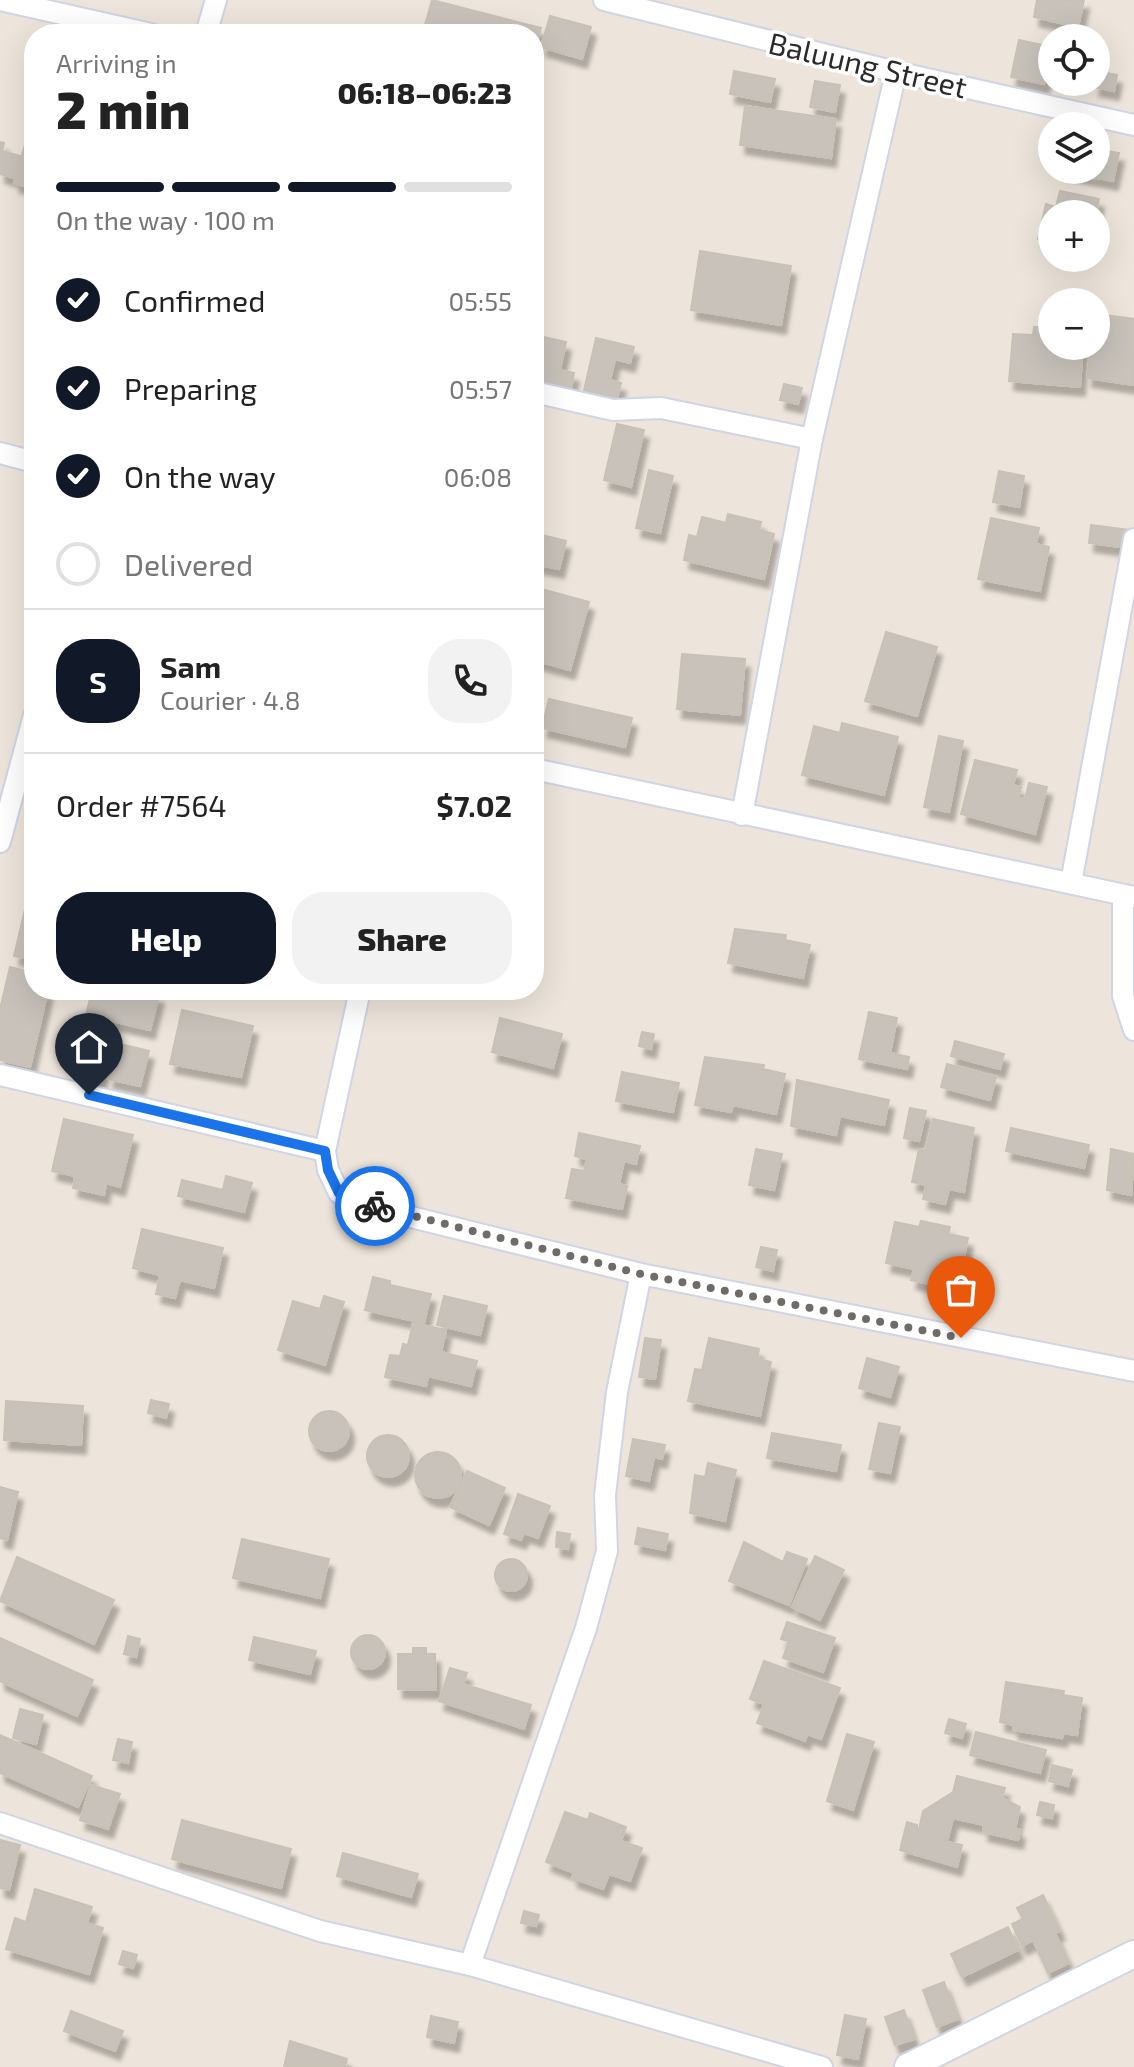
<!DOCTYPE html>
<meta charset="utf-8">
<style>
body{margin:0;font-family:"Exo 2",sans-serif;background:#f2f2f2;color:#222;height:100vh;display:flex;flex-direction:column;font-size:30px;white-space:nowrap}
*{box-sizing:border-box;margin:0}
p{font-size:26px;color:#767676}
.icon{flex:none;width:44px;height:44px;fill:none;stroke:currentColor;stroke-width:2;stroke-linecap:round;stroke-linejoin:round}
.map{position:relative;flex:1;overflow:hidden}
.panel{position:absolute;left:24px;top:24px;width:520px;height:976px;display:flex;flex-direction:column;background:#fff;border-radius:32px;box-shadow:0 8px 32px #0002}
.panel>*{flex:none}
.tools{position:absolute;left:1038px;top:24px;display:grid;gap:16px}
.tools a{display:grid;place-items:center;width:72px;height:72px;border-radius:50%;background:#fff;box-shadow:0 8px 32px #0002;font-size:40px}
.pin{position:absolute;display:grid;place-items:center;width:68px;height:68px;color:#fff;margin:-82px -34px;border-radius:50% 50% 50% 0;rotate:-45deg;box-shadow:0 0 8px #0007}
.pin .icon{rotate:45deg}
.courier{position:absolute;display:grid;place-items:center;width:80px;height:80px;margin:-40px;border:6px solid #1a73e8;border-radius:50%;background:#fff;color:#222;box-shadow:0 2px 10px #0007}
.head em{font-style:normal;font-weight:800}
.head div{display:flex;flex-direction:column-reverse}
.head{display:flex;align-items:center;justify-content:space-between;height:136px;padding:0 32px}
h1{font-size:52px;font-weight:800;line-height:60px}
.bar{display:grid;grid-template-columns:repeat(4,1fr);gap:12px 8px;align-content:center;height:96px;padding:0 32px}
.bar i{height:10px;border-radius:6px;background:#e0e0e0}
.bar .active{background:#111827}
.bar p{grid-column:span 4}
.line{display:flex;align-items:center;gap:20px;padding:0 32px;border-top:2px solid #e0e0e0}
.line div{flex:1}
.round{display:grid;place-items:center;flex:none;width:84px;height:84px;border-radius:32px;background:#f2f2f2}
ol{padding:0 32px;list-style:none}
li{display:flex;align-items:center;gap:24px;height:88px}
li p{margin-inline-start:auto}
li .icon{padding:8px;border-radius:50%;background:#111827;color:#fff;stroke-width:4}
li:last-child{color:#767676}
li i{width:44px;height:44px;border:4px solid #e0e0e0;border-radius:50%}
.primary-button{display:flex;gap:16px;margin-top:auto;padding:16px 32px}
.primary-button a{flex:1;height:92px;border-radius:32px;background:#111827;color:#fff;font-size:32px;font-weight:800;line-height:92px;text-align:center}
.primary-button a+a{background:#f2f2f2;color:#222}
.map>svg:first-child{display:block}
.building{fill:#c8c2bb;stroke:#c8c1b5;stroke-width:2;filter:url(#shadow)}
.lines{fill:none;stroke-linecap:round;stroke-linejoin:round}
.minor-casing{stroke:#d0d4e3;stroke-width:24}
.tertiary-casing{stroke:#d0d4e3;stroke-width:30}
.minor{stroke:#fff;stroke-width:20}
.tertiary{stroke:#fff;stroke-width:26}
.done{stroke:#6e6b68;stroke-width:8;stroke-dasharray:0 14.4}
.route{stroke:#1a73e8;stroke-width:10}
.labels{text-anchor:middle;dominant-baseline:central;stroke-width:7;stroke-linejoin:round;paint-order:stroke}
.street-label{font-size:30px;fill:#2a2a2a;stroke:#fff}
</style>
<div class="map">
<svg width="1134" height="2067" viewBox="0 0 1134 2067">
<defs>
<filter id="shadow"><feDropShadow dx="5" dy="9" stdDeviation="2" flood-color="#0004"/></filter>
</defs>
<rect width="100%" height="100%" fill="#ede5db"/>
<g class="building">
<path d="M 432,0 L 541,28 L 534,53 L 534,34 L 423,32 Z"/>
<path d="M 1037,0 L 1084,0 L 1078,27 L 1034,17 Z"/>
<path d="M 550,16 L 591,27 L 582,59 L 541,47 Z"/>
<path d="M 1019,40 L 1052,47 L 1044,84 L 1011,77 Z"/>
<path d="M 734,71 L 775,79 L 770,102 L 730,94 Z"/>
<path d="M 1097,71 L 1117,75 L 1114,91 L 1094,87 Z"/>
<path d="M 815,81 L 840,85 L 835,112 L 810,107 Z"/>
<path d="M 745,106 L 836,119 L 831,158 L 740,145 Z"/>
<path d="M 32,120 L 34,120 L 34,189 L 14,183 Z"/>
<path d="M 0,142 L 4,143 L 2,151 L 20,156 L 14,178 L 0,174 Z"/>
<path d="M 1096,149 L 1119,153 L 1113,181 L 1058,170 L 1096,170 Z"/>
<path d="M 1060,191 L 1099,199 L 1096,214 L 1052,214 L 1052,243 L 1038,239 L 1046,204 L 1056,207 Z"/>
<path d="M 700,251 L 791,266 L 781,325 L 691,310 Z"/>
<path d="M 1096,314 L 1134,319 L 1134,385 L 1087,378 L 1091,346 L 1096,346 Z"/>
<path d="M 1034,327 L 1052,328 L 1052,346 L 1083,346 L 1080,387 L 1009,381 L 1013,334 L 1033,335 Z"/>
<path d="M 544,337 L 566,342 L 560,370 L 574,373 L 570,394 L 534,386 Z"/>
<path d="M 596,338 L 634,347 L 630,363 L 615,359 L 610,380 L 621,383 L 615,407 L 582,399 Z"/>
<path d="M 784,384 L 802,388 L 798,404 L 780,400 Z"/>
<path d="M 617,424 L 644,430 L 631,487 L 604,480 Z"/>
<path d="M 649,470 L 673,476 L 660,533 L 636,528 Z"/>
<path d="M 999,471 L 1024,476 L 1019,507 L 993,502 Z"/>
<path d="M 728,514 L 761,522 L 759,530 L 774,534 L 764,579 L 684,560 L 689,535 L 697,537 L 702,517 L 726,523 Z"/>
<path d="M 991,518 L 1039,528 L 1036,544 L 1049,547 L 1040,591 L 978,579 Z"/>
<path d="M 1091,525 L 1130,530 L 1127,548 L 1089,543 Z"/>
<path d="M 534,533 L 566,541 L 559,569 L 534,564 Z"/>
<path d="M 534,587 L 589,602 L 570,670 L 534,660 Z"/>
<path d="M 886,632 L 937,647 L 917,716 L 865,701 Z"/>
<path d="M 682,654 L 745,659 L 740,715 L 677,709 Z"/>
<path d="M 549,699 L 632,718 L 625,747 L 542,728 Z"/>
<path d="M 842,723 L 898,737 L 884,795 L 802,775 L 814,726 L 840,733 Z"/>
<path d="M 939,736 L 963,741 L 949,812 L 924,807 Z"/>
<path d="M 975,760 L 1017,770 L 1013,785 L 1021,787 L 1018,798 L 1025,799 L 1029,783 L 1047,787 L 1035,834 L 961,814 Z"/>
<path d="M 32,880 L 34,881 L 34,960 L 14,956 Z"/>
<path d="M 735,929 L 786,935 L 785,940 L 810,945 L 803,978 L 728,963 Z"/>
<path d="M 10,967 L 34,973 L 34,990 L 48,990 L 30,1067 L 0,1060 L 0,1009 Z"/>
<path d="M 92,990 L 138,990 L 159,995 L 150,1030 L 86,1015 Z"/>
<path d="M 182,1010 L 253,1026 L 241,1077 L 170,1064 Z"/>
<path d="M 869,1012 L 897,1018 L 890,1053 L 909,1057 L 907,1069 L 859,1059 Z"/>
<path d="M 500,1018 L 562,1034 L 553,1068 L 492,1052 Z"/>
<path d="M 642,1032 L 654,1034 L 651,1049 L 639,1046 Z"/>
<path d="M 955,1041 L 1004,1054 L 1000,1069 L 951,1056 Z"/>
<path d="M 116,1043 L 149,1051 L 140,1086 L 108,1079 Z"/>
<path d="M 83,1054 L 106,1062 L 100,1082 L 76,1075 Z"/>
<path d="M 705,1057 L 764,1065 L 763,1069 L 785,1074 L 776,1114 L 733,1105 L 731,1112 L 695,1105 Z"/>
<path d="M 947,1064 L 996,1077 L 990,1100 L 941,1087 Z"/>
<path d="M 622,1072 L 679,1083 L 673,1112 L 616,1101 Z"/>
<path d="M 797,1080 L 889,1100 L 884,1125 L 840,1116 L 836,1135 L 791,1126 Z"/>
<path d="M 910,1108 L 926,1111 L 919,1141 L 904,1138 Z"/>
<path d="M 64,1119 L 133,1135 L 120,1187 L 106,1183 L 104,1195 L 73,1188 L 75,1176 L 52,1171 Z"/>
<path d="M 933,1119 L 974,1128 L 964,1192 L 949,1189 L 945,1204 L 923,1199 L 926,1185 L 912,1182 L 919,1149 L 926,1150 Z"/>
<path d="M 1011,1128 L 1089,1145 L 1084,1168 L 1006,1151 Z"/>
<path d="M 579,1133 L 640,1146 L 636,1164 L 624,1161 L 619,1184 L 627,1186 L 622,1209 L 566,1198 L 572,1169 L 584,1171 L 587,1159 L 575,1156 Z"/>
<path d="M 756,1149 L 782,1154 L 774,1190 L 749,1185 Z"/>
<path d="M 1111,1149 L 1134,1154 L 1131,1195 L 1107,1190 Z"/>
<path d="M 226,1176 L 252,1183 L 244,1212 L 178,1196 L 182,1180 L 223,1190 Z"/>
<path d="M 921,1221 L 950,1227 L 948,1234 L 968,1238 L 957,1290 L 911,1280 L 914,1269 L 886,1263 L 895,1222 L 919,1227 Z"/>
<path d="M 142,1229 L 223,1248 L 214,1288 L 180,1280 L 175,1298 L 156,1294 L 160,1275 L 133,1268 Z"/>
<path d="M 761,1247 L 777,1250 L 773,1271 L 756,1267 Z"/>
<path d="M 373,1277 L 390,1281 L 390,1285 L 431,1294 L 424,1323 L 365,1310 Z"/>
<path d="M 324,1296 L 344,1302 L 325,1365 L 278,1350 L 293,1301 L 320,1309 Z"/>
<path d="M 444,1296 L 487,1306 L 480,1335 L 437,1325 Z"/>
<path d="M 413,1323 L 446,1330 L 441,1352 L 477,1361 L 471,1386 L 428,1376 L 426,1386 L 385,1377 L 390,1355 L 400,1356 L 403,1344 L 408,1345 Z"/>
<path d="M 645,1338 L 661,1340 L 655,1379 L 639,1377 Z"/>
<path d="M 709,1338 L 759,1349 L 757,1359 L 771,1362 L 760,1416 L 688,1401 L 695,1369 L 702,1370 Z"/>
<path d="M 867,1358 L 899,1367 L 890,1397 L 859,1388 Z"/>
<path d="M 151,1400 L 169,1404 L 166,1418 L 148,1413 Z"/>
<path d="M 6,1401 L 83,1406 L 81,1445 L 4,1440 Z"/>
<circle cx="329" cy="1431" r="20"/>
<path d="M 879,1423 L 900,1427 L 890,1473 L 869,1469 Z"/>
<path d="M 772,1433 L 841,1445 L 836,1471 L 767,1458 Z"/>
<circle cx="388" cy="1456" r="21"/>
<path d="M 633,1439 L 665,1445 L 662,1459 L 654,1457 L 649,1481 L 626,1476 Z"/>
<circle cx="438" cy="1475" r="23"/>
<path d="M 708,1463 L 736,1470 L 725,1521 L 690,1513 L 695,1475 L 705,1477 Z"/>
<path d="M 467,1471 L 505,1488 L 489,1525 L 450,1507 Z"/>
<path d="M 0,1487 L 18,1492 L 7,1540 L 0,1538 Z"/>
<path d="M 518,1494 L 550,1506 L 538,1538 L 524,1533 L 521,1540 L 504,1534 Z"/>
<path d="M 638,1528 L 668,1534 L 665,1550 L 635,1544 Z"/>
<path d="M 557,1532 L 570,1534 L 568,1549 L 556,1547 Z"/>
<path d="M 242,1539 L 329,1559 L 320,1598 L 233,1578 Z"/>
<path d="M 744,1542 L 783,1562 L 787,1552 L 807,1559 L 789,1605 L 729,1581 Z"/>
<path d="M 815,1556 L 844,1570 L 820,1620 L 792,1607 Z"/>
<path d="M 17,1557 L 114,1600 L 94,1644 L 0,1601 Z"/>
<circle cx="511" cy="1575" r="16"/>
<path d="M 787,1622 L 835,1638 L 823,1672 L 783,1658 L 789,1641 L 781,1639 Z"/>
<circle cx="368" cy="1652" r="17"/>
<path d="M 128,1636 L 140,1639 L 136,1657 L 124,1654 Z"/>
<path d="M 254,1637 L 316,1651 L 310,1674 L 249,1660 Z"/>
<path d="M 0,1638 L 93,1680 L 77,1716 L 0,1681 Z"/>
<path d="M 413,1648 L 426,1648 L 426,1654 L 435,1654 L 436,1690 L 398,1689 L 398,1654 L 413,1654 Z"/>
<path d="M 764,1661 L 840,1688 L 821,1739 L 807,1734 L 805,1741 L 757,1723 L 764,1704 L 750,1699 Z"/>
<path d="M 450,1668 L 467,1673 L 463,1684 L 531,1705 L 524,1729 L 439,1701 Z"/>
<path d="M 1006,1682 L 1064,1691 L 1063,1695 L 1082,1698 L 1077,1735 L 1063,1733 L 1062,1738 L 1013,1730 L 1014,1725 L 1000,1722 Z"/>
<path d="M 20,1709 L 43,1715 L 36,1744 L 13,1738 Z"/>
<path d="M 949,1719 L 966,1724 L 962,1738 L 945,1733 Z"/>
<path d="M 976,1732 L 1046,1750 L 1040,1773 L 970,1755 Z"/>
<path d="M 847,1734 L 874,1742 L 853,1810 L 827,1801 Z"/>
<path d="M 0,1735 L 92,1776 L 78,1807 L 0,1773 Z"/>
<path d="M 118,1739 L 132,1742 L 128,1763 L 113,1760 Z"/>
<path d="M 1052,1765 L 1072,1770 L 1068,1786 L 1049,1781 Z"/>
<path d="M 957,1776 L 1005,1788 L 1002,1798 L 1020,1807 L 1015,1829 L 1020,1830 L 1018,1840 L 983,1832 L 984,1825 L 953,1818 L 947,1842 L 962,1845 L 957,1867 L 900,1850 L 907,1822 L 917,1825 L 918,1834 L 923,1811 L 953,1792 Z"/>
<path d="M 91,1785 L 120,1794 L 108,1829 L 80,1820 Z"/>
<path d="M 1040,1802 L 1054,1805 L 1052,1818 L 1037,1815 Z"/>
<path d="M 565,1812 L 588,1820 L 590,1813 L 626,1827 L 621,1841 L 642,1848 L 630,1881 L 609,1874 L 603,1889 L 572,1878 L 574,1873 L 546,1862 Z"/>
<path d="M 182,1820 L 291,1849 L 281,1888 L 172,1859 Z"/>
<path d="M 0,1840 L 20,1845 L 9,1890 L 0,1888 Z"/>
<path d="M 343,1853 L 418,1874 L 411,1897 L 337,1876 Z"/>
<path d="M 35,1889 L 92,1907 L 87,1923 L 103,1928 L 89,1974 L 6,1949 L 15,1918 L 26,1922 Z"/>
<path d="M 1043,1895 L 1060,1931 L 1055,1933 L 1069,1963 L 1048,1973 L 1033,1940 L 1022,1946 L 1012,1924 L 1023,1919 L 1017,1908 Z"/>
<path d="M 524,1911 L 539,1915 L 536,1926 L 521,1923 Z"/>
<path d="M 1008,1927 L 1018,1950 L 962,1977 L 951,1954 Z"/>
<path d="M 123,1951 L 137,1955 L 133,1968 L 119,1964 Z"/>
<path d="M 944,1982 L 958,2019 L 937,2027 L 923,1990 Z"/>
<path d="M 904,2010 L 914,2039 L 895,2045 L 885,2017 Z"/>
<path d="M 71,2011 L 123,2031 L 115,2051 L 64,2031 Z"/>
<path d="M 845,2015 L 866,2019 L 858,2059 L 837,2055 Z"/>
<path d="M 431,2016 L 458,2022 L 454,2043 L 427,2037 Z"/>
<path d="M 290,2041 L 347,2059 L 345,2067 L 284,2067 Z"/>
</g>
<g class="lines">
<defs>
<g id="minor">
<path d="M 0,0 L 151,34"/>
<path d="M 604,0 L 896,72 L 1134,125"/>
<path d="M 206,34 L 216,0"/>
<path d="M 534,392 L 613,410 L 661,408 L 812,439"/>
<path d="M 0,453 L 34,462"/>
<path d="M 534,769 L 1134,897"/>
<path d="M 742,815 L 812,439 L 896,72"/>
<path d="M 0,842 L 34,715"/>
<path d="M 1071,883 L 1134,539"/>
<path d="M 1123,895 L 1123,996 L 1134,1030"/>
<path d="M 360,990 L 325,1151 L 328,1170 L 339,1193 L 415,1218 L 641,1274 L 1134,1371"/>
<path d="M 0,1075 L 325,1151"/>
<path d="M 0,1823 L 320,1931 L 470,1965 L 822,2067"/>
<path d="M 470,1965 L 586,1628 L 607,1551 L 605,1495 L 617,1392 L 641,1274"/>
</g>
<path id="tertiary" d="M 908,2067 L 1134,1954"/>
</defs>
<use href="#minor" class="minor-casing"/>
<use href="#tertiary" class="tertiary-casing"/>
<use href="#minor" class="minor"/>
<use href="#tertiary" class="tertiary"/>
</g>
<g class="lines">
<path class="done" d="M 375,1206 L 641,1274 L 961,1338"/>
<path class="route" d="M 89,1095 L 325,1151 L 328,1170 L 339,1193 L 375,1206"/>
</g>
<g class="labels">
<g class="street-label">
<text transform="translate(868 64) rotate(13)">Baluung Street</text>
</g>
</g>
</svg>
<div class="tools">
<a><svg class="icon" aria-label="locate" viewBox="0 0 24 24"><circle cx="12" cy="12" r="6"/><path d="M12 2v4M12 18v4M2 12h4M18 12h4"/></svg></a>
<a><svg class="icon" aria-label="layers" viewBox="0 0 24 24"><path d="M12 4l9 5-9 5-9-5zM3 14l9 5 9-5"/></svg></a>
<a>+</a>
<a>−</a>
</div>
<div class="pin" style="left:961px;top:1338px;background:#ea580c"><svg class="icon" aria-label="bag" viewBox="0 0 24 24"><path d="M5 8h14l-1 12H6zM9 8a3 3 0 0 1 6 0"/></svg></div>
<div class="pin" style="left:89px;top:1095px;background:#1f2937"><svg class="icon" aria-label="home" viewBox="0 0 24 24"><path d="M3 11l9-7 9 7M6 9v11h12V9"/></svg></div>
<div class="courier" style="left:375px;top:1206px"><svg class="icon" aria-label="bike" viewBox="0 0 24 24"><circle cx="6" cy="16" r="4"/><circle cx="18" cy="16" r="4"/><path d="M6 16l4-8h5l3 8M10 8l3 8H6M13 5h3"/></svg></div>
<section class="panel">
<div class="head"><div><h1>2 min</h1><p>Arriving in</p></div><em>06:18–06:23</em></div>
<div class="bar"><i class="active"></i><i class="active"></i><i class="active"></i><i></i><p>On the way · 100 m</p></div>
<ol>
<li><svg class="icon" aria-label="check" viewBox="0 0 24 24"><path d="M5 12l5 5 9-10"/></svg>Confirmed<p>05:55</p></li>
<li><svg class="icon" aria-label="check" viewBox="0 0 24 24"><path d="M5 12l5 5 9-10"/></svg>Preparing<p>05:57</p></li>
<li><svg class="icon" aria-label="check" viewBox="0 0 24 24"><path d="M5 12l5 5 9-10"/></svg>On the way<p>06:08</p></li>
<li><i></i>Delivered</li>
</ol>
<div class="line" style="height:144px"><b class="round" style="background:#111827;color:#fff">S</b><div><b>Sam</b><p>Courier · 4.8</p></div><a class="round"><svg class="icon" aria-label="phone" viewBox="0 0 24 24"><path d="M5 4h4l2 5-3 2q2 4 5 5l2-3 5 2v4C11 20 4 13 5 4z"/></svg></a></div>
<div class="line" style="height:104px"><div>Order #7564</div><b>$7.02</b></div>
<div class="primary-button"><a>Help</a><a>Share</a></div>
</section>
</div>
